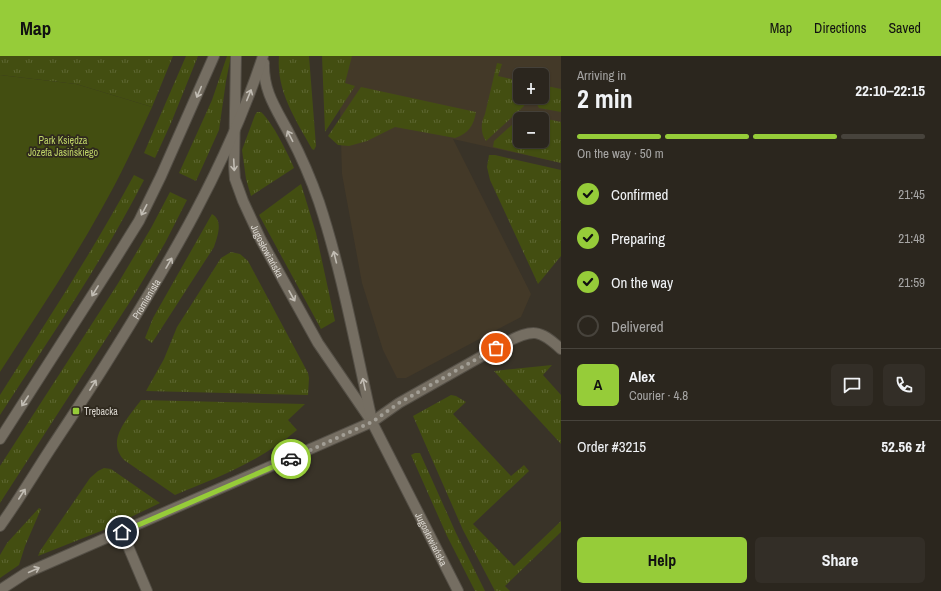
<!DOCTYPE html>
<meta charset="utf-8">
<style>
body{margin:0;font-family:"Archivo Narrow",sans-serif;background:#332e27;color:#f1f3f6;height:100vh;display:flex;flex-direction:column;font-size:15px;white-space:nowrap}
*{box-sizing:border-box;margin:0}
p{font-size:13px;color:#a6a5a4}
.icon{flex:none;width:22px;height:22px;fill:none;stroke:currentColor;stroke-width:2;stroke-linecap:round;stroke-linejoin:round}
.map{position:relative;flex:1;overflow:hidden}
.side{display:flex;flex-direction:column;background:#2b261e;width:380px}
.side>*{flex:none}
.buttons{position:absolute;left:513px;top:12px;display:grid;gap:8px}
.buttons a{display:grid;place-items:center;width:36px;height:36px;border-radius:6px;background:#2b261e;box-shadow:0 1px 3px #0004,0 0 0 1px #47433c;font-size:20px}
.pin{position:absolute;display:grid;place-items:center;width:34px;height:34px;color:#fff;margin:-17px;border:2px solid #fff;border-radius:50%;box-shadow:0 1px 4px #0007}
.courier{position:absolute;display:grid;place-items:center;width:40px;height:40px;margin:-20px;border:3px solid #96cc39;border-radius:50%;background:#fff;color:#222;box-shadow:0 1px 5px #0007}
.overview em{font-style:normal;font-weight:700}
.overview div{display:flex;flex-direction:column-reverse}
.overview{display:flex;align-items:center;justify-content:space-between;height:68px;padding:0 16px}
h1{font-size:26px;font-weight:700;line-height:30px}
.bar{display:grid;grid-template-columns:repeat(4,1fr);gap:6px 4px;align-content:center;height:48px;padding:0 16px}
.bar i{height:5px;border-radius:3px;background:#47433c}
.bar .active{background:#96cc39}
.bar p{grid-column:span 4}
.line{display:flex;align-items:center;gap:10px;padding:0 16px;border-top:1px solid #47433c}
.line div{flex:1}
.round{display:grid;place-items:center;flex:none;width:42px;height:42px;border-radius:6px;background:#332e27}
ol{padding:0 16px;list-style:none}
li{display:flex;align-items:center;gap:12px;height:44px}
li p{margin-inline-start:auto}
li .icon{padding:4px;border-radius:50%;background:#96cc39;color:#111;stroke-width:4}
li:last-child{color:#a6a5a4}
li i{width:22px;height:22px;border:2px solid #47433c;border-radius:50%}
.cta{display:flex;gap:8px;margin-top:auto;padding:8px 16px}
.cta a{flex:1;height:46px;border-radius:6px;background:#96cc39;color:#111;font-size:16px;font-weight:700;line-height:46px;text-align:center}
.cta a+a{background:#332e27;color:#f1f3f6}
header{display:flex;align-items:center;gap:24px;box-sizing:border-box;height:56px;padding:0 20px;background:#96cc39;color:#111}
header strong{font-size:19px}
nav{display:flex;gap:22px;margin-inline-start:auto;font-size:14px}
main{display:flex;flex:1;min-height:0}
.map>svg:first-child{display:block}
.built{fill:#433928;fill-rule:evenodd}
.grass{fill:url(#grass-tufts);fill-rule:evenodd}
.green{fill:#434e11}
.lines{fill:none;stroke-linecap:round;stroke-linejoin:round}
.minor-casing{stroke:#544f46;stroke-width:12}
.minor{stroke:#756e62;stroke-width:10}
.oneway{stroke:#c2bdb4}
.done{stroke:#a29e95;stroke-width:4;stroke-dasharray:0 7.2}
.route{stroke:#96cc39;stroke-width:5}
.poi-dot{fill:#96cc39;stroke:#2f291e;stroke-width:1.5}
.labels{text-anchor:middle;dominant-baseline:central;stroke-width:3.5;stroke-linejoin:round;paint-order:stroke}
.park-label{font-size:10px;fill:#bfd467;stroke:#2f291e}
.street-label{font-size:10px;fill:#dbd7d0;stroke:#2f291e}
.poi-label{font-size:10px;fill:#dbd7d0;stroke:#2f291e;text-anchor:start}
</style>
<header>
<strong>Map</strong>
<nav><a>Map</a><a>Directions</a><a>Saved</a></nav>
</header>
<main>
<div class="map">
<svg width="561" height="535" viewBox="0 0 561 535">
<defs>
<pattern id="grass-tufts" width="24" height="20" patternUnits="userSpaceOnUse"><rect width="24" height="20" fill="#434e11"/><path d="M3 7l-1-3M5 7V3M7 7l1-3M15 17l-1-3M17 17v-4M19 17l1-3" fill="none" stroke="#5e6733"/></pattern>
</defs>
<rect width="100%" height="100%" fill="#393328"/>
<path class="built" d="M 342,0 L 561,0 L 561,107 L 453,83 L 531,238 L 521,261 L 406,322 L 397,322 L 383,294 L 362,227 L 342,118 L 340,53 ZM 520,19 L 542,19 L 542,41 L 520,41 ZM 520,63 L 542,63 L 542,85 L 520,85 Z"/>
<g class="grass">
<path d="M 0,0 L 173,0 L 152,51 L 76,28 L 0,19 Z"/>
<path d="M 186,0 L 198,0 L 171,67 L 155,102 L 144,97 Z"/>
<path d="M 227,0 L 231,0 L 226,25 L 219,74 L 196,125 L 179,117 L 212,44 Z"/>
<path d="M 279,0 L 309,0 L 316,90 L 314,94 L 312,93 C 296,64 276,35 279,0 Z"/>
<path d="M 322,0 L 352,0 L 345,27 L 355,30 L 325,76 Z"/>
<path d="M 497,7 L 502,8 L 498,20 L 520,25 L 520,41 L 526,41 L 524,50 L 486,85 C 480,77 481,66 485,58 Z"/>
<path d="M 542,29 L 561,33 L 561,56 L 539,52 L 534,43 L 534,41 L 542,41 Z"/>
<path d="M 361,31 L 476,56 C 474,69 468,78 455,82 L 395,71 L 367,85 L 349,90 L 338,89 L 328,80 Z"/>
<path d="M 257,56 L 261,56 C 273,67 287,96 294,112 L 251,140 L 246,123 L 242,94 L 255,59 Z"/>
<path d="M 524,58 L 561,66 L 561,107 L 493,91 L 494,85 ZM 520,63 L 542,63 L 542,85 L 520,85 Z"/>
<path d="M 489,99 L 495,99 L 561,114 L 561,200 L 538,228 L 490,124 L 487,111 Z"/>
<path d="M 134,119 L 144,124 C 102,206 50,282 0,359 L 0,339 C 46,266 93,195 134,119 Z"/>
<path d="M 301,128 L 316,177 L 335,265 L 321,273 L 259,159 Z"/>
<path d="M 170,136 L 187,144 L 165,187 L 133,241 L 0,447 L 0,410 L 117,229 L 151,172 Z"/>
<path d="M 212,158 C 224,165 217,181 214,191 L 152,287 L 145,282 L 153,262 Z"/>
<path d="M 231,196 L 240,198 L 248,205 L 308,317 L 309,322 L 308,339 L 146,335 L 164,303 L 177,271 L 221,202 Z"/>
<path d="M 552,309 L 543,319 L 561,339 L 561,388 L 494,315 Z"/>
<path d="M 451,339 L 456,340 L 466,346 L 453,358 L 511,420 L 524,409 L 529,415 L 473,468 L 514,510 L 561,465 L 561,476 L 505,530 L 510,535 L 495,535 L 463,474 L 413,360 Z"/>
<path d="M 141,344 L 305,348 L 288,364 L 297,374 C 259,406 219,421 175,439 L 124,404 C 105,384 129,361 141,344 Z"/>
<path d="M 415,397 L 420,397 L 456,477 L 485,535 L 475,535 L 447,480 L 411,399 Z"/>
<path d="M 104,412 L 111,413 L 160,447 L 106,473 L 38,500 L 40,495 L 90,422 L 98,415 Z"/>
<path d="M 39,452 L 41,453 L 25,490 L 19,509 L 0,522 L 0,499 L 7,487 Z"/>
</g>
<path class="green" d="M 0,19 L 76,28 L 152,51 C 136,86 120,121 101,154 C 70,210 34,263 0,316 Z"/>
<g class="lines">
<defs>
<g id="minor">
<path id="s1" d="M 236,0 L 234,110 L 235,123 L 243,145 L 261,184 L 318,287 L 372,366 L 458,535"/>
<path d="M 264,7 C 263,36 277,54 290,79 C 301,100 311,123 319,146 C 342,216 355,289 371,360"/>
<path d="M 0,383 L 116,202 L 139,165 L 161,120 L 214,0"/>
<path id="s2" d="M 0,470 C 18,445 34,418 51,392 C 70,363 89,335 107,306 C 168,209 227,110 263,0"/>
<path d="M 122,476 L 147,535"/>
<path d="M 0,534 L 26,517 L 372,366 L 399,347 L 507,286 C 533,273 539,273 561,293"/>
</g>
</defs>
<use href="#minor" class="minor-casing"/>
<use href="#minor" class="minor"/>
</g>
<defs><path id="oneway-shaft" d="M-6 0H5M1.5-3L5.5 0L1.5 3" fill="none" stroke-width="1.6" stroke-linecap="round" stroke-linejoin="round"/></defs>
<g class="oneway">
<use href="#oneway-shaft" transform="translate(199 36) rotate(113)"/>
<use href="#oneway-shaft" transform="translate(249 39) rotate(-68)"/>
<use href="#oneway-shaft" transform="translate(290 80) rotate(-117)"/>
<use href="#oneway-shaft" transform="translate(234 109) rotate(87)"/>
<use href="#oneway-shaft" transform="translate(144 154) rotate(118)"/>
<use href="#oneway-shaft" transform="translate(335 201) rotate(-104)"/>
<use href="#oneway-shaft" transform="translate(169 207) rotate(-60)"/>
<use href="#oneway-shaft" transform="translate(95 235) rotate(122)"/>
<use href="#oneway-shaft" transform="translate(292 240) rotate(61)"/>
<use href="#oneway-shaft" transform="translate(364 328) rotate(-102)"/>
<use href="#oneway-shaft" transform="translate(93 329) rotate(-58)"/>
<use href="#oneway-shaft" transform="translate(25 345) rotate(123)"/>
<use href="#oneway-shaft" transform="translate(22 438) rotate(-57)"/>
<use href="#oneway-shaft" transform="translate(34 514) rotate(-24)"/>
</g>
<g class="lines">
<path class="done" d="M 291,403 L 372,366 L 399,347 L 496,292"/>
<path class="route" d="M 122,476 L 291,403"/>
</g>
<rect class="poi-dot" x="72" y="351" width="8" height="8" rx="2"/>
<g class="labels">
<g class="park-label">
<text x="63" y="84">Park Księdza<tspan x="63" dy="12">Józefa Jasińskiego</tspan></text>
</g>
<g class="street-label">
<text stroke="none"><textPath href="#s1" startOffset="202">Jugosłowiańska</textPath></text>
<text stroke="none"><textPath href="#s2" startOffset="270">Promienista</textPath></text>
<text stroke="none"><textPath href="#s1" startOffset="534">Jugosłowiańska</textPath></text>
</g>
<g class="poi-label">
<text x="84" y="355">Trębacka</text>
</g>
</g>
</svg>
<div class="buttons">
<a>+</a>
<a>−</a>
</div>
<div class="pin" style="left:496px;top:292px;background:#ea580c"><svg class="icon" aria-label="bag" viewBox="0 0 24 24"><path d="M5 8h14l-1 12H6zM9 8a3 3 0 0 1 6 0"/></svg></div>
<div class="pin" style="left:122px;top:476px;background:#1f2937"><svg class="icon" aria-label="home" viewBox="0 0 24 24"><path d="M3 11l9-7 9 7M6 9v11h12V9"/></svg></div>
<div class="courier" style="left:291px;top:403px"><svg class="icon" aria-label="car" viewBox="0 0 24 24"><path d="M5 17H2v-5l4-1 3-4h7l3 4 3 1v5h-3M9 17h6M6 11h13"/><circle cx="7" cy="17" r="2"/><circle cx="17" cy="17" r="2"/></svg></div>
</div>
<section class="side">
<div class="overview"><div><h1>2 min</h1><p>Arriving in</p></div><em>22:10–22:15</em></div>
<div class="bar"><i class="active"></i><i class="active"></i><i class="active"></i><i></i><p>On the way · 50 m</p></div>
<ol>
<li><svg class="icon" aria-label="check" viewBox="0 0 24 24"><path d="M5 12l5 5 9-10"/></svg>Confirmed<p>21:45</p></li>
<li><svg class="icon" aria-label="check" viewBox="0 0 24 24"><path d="M5 12l5 5 9-10"/></svg>Preparing<p>21:48</p></li>
<li><svg class="icon" aria-label="check" viewBox="0 0 24 24"><path d="M5 12l5 5 9-10"/></svg>On the way<p>21:59</p></li>
<li><i></i>Delivered</li>
</ol>
<div class="line" style="height:72px"><b class="round" style="background:#96cc39;color:#111">A</b><div><b>Alex</b><p>Courier · 4.8</p></div><a class="round"><svg class="icon" aria-label="chat" viewBox="0 0 24 24"><path d="M4 5h16v11H9l-5 4z"/></svg></a><a class="round"><svg class="icon" aria-label="phone" viewBox="0 0 24 24"><path d="M5 4h4l2 5-3 2q2 4 5 5l2-3 5 2v4C11 20 4 13 5 4z"/></svg></a></div>
<div class="line" style="height:52px"><div>Order #3215</div><b>52.56 zł</b></div>
<div class="cta"><a>Help</a><a>Share</a></div>
</section>
</main>
